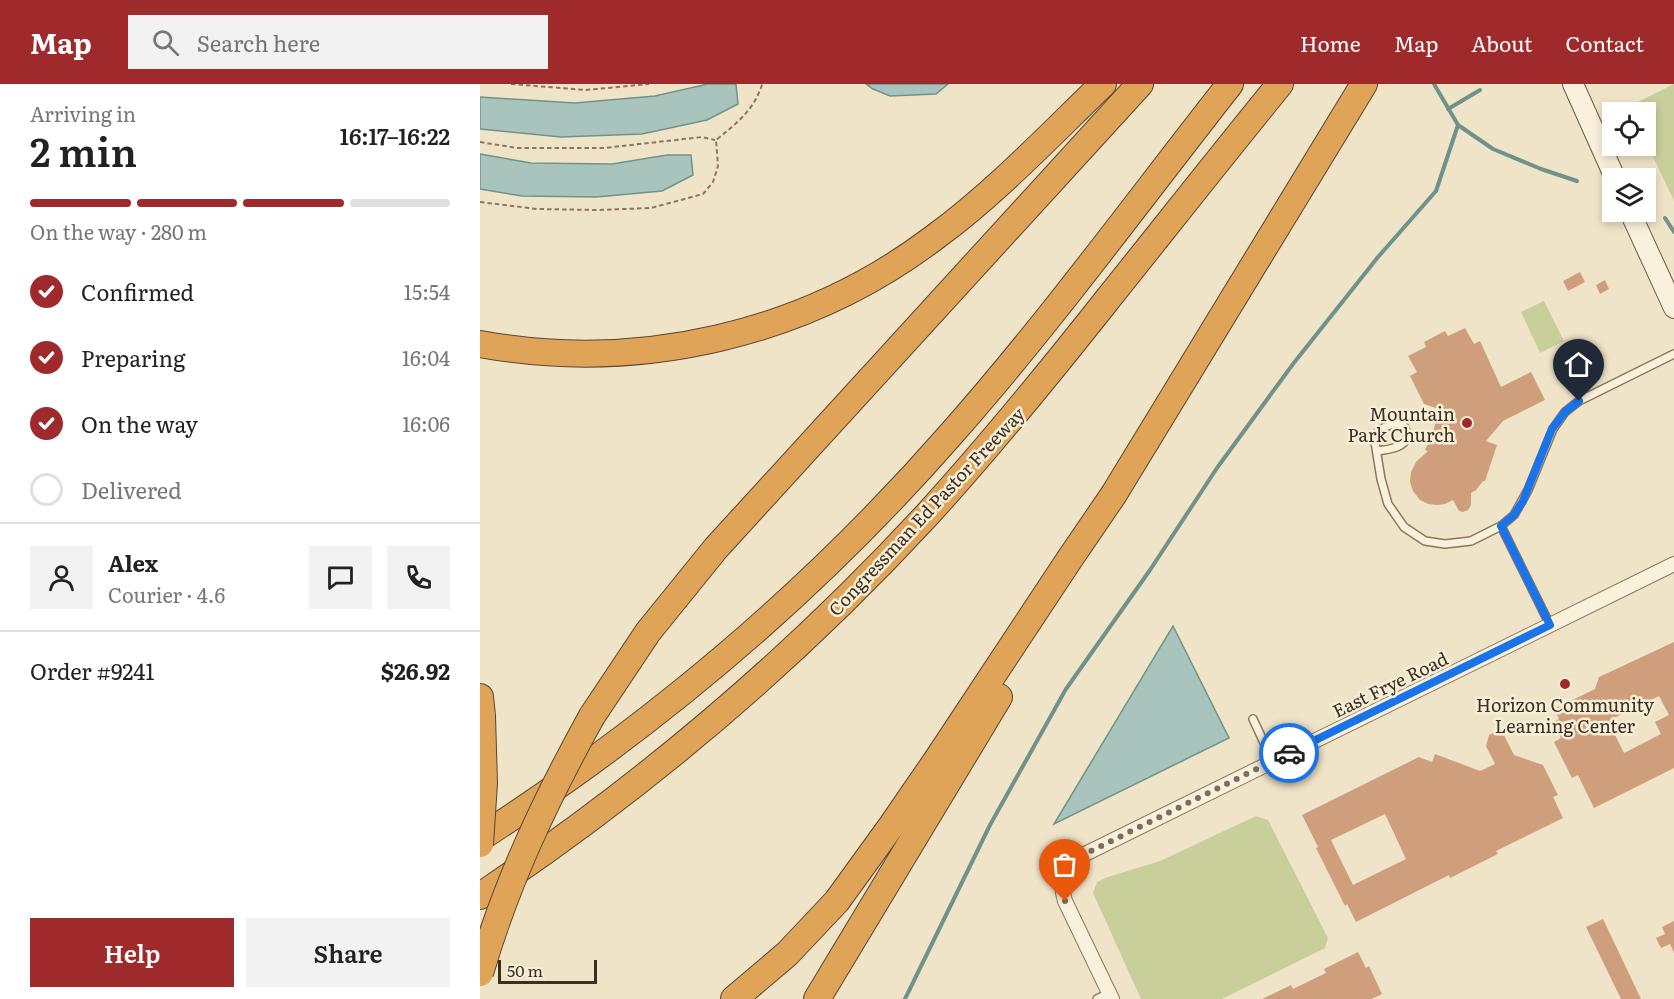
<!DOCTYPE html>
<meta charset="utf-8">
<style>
body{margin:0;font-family:Literata,serif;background:#f2f2f2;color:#222;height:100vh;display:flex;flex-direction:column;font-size:22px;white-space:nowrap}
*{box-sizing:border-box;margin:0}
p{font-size:20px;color:#767676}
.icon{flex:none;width:33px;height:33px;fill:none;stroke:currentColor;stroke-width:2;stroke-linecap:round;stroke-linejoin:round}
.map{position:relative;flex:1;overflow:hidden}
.details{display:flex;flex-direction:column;background:#fff;width:480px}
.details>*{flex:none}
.tools{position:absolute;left:1122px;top:18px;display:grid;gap:12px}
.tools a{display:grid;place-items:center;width:54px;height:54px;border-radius:0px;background:#fff;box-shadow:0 3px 9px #0003;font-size:30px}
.scale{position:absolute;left:18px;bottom:15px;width:99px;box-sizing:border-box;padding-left:6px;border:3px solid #3d2e20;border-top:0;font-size:16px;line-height:21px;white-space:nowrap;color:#3d2e20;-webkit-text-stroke:4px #f7eed8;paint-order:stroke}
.pin{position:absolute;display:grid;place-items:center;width:51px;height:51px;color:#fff;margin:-62px -26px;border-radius:50% 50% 50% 0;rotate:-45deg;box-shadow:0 0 6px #0007}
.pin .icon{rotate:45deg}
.courier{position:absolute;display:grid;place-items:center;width:60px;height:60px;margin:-30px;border:4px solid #1a73e8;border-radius:50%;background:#fff;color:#222;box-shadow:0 2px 8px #0007}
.headline em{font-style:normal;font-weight:600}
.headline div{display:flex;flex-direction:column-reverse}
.headline{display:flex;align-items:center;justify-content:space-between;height:102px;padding:0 30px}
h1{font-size:39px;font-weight:600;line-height:45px}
.bar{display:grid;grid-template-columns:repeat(4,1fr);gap:9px 6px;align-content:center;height:72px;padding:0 30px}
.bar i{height:8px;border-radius:4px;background:#e0e0e0}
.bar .current{background:#9e2a2b}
.bar p{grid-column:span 4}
.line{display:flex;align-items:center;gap:15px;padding:0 30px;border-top:2px solid #e0e0e0}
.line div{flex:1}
.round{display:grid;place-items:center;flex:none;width:63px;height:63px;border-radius:0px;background:#f2f2f2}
ol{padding:0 30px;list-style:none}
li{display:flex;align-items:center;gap:18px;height:66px}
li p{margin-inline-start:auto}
li .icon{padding:6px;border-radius:50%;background:#9e2a2b;color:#fff;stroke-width:4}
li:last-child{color:#767676}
li i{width:33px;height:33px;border:3px solid #e0e0e0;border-radius:50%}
.primary-button{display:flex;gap:12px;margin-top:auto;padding:12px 30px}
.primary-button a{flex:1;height:69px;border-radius:0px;background:#9e2a2b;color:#fff;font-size:24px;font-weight:600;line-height:69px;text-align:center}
.primary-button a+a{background:#f2f2f2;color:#222}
header{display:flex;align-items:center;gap:36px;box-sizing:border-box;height:84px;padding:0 30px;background:#9e2a2b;color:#fff}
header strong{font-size:28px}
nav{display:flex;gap:33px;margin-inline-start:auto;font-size:21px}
.search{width:420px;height:54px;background:#f2f2f2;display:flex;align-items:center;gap:15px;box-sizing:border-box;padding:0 21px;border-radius:0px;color:#767676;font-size:22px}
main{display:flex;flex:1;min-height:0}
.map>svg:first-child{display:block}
.green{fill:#c9cf9b}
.water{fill:#a9c4bc;stroke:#6f938a;stroke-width:1.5}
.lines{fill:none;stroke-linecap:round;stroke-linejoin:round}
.stream{stroke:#6f938a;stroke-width:4}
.building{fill:#cf9f7d;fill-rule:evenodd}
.lane-casing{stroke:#8d765c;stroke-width:10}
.street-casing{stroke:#8d765c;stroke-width:16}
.secondary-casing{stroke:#6f573f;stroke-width:22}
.highway-casing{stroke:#5b4430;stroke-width:28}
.path{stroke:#8d765c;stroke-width:2;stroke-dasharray:4.5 3;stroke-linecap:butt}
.lane{stroke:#faf1dc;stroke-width:7}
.street{stroke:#faf1dc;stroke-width:14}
.secondary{stroke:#faf1dc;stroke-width:20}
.highway{stroke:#e0a458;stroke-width:26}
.highway-bridge-casing{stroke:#5b4430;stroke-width:28;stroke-linecap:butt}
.highway-bridge{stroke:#e0a458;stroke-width:26}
.done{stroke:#7c6e5b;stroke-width:6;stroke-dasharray:0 10.8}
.route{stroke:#1a73e8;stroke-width:8}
.poi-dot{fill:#9e2a2b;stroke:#f7eed8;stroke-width:2}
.labels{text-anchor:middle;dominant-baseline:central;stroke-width:5;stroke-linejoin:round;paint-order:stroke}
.poi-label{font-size:18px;fill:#3d2e20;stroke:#f7eed8;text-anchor:end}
.street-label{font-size:18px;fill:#3d2e20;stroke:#f7eed8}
</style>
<header>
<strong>Map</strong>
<div class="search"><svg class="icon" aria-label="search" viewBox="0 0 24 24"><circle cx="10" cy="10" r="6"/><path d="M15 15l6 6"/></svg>Search here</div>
<nav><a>Home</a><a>Map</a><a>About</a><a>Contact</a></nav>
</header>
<main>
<section class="details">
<div class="headline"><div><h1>2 min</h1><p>Arriving in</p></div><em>16:17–16:22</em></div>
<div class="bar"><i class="current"></i><i class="current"></i><i class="current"></i><i></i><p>On the way · 280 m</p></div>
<ol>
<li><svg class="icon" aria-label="check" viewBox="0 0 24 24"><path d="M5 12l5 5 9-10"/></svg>Confirmed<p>15:54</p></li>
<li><svg class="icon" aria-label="check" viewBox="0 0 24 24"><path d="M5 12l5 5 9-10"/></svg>Preparing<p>16:04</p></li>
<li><svg class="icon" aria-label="check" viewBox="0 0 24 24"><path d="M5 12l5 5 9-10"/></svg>On the way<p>16:06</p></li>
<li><i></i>Delivered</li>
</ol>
<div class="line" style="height:108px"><a class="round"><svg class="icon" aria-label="person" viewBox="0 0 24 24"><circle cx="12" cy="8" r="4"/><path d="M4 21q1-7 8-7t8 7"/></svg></a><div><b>Alex</b><p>Courier · 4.6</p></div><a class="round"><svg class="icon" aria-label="chat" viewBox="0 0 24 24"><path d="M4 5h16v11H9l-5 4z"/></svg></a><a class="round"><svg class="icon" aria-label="phone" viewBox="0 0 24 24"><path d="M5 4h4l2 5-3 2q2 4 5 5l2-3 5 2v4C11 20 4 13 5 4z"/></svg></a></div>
<div class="line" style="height:78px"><div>Order #9241</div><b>$26.92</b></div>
<div class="primary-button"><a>Help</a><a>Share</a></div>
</section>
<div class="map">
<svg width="1194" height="915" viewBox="0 0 1194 915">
<rect width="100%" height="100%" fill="#f0e4c8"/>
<g class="green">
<path d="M 1194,0 L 1194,117 L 1166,58 L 1166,28 L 1151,28 L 1148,23 Z"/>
<path d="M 1064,217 L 1084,257 L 1060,269 L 1041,228 Z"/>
<path d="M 776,732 L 788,736 L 848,854 L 845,864 L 742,915 L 661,915 L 613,809 L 617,798 L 628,793 L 680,777 Z"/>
</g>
<g class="water">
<path d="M 228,0 L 256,0 L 258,20 L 227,36 L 162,50 L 81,53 L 0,45 L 0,13 L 95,19 L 175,12 Z"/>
<path d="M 386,0 L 468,0 L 456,10 L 410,12 L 393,5 Z"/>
<path d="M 0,70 L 51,79 L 132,80 L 187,71 L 211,71 L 213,91 L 182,107 L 116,113 L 42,112 L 0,105 Z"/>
<path d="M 693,542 L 749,654 L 574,740 Z"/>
</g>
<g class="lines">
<g class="stream">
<path d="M 968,25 L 1000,6"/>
<path d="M 978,41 L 1013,65 L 1061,85 L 1097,97"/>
<path d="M 1185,134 L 1194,148"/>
<path d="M 425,915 L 510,741 L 586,605 L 670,486 L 737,384 L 813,280 L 898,173 L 956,107 L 978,41 L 954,0"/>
</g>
</g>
<g class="building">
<path d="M 1100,188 L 1105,198 L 1088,207 L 1083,197 Z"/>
<path d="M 1125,196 L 1129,205 L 1120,210 L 1116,201 Z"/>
<path d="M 985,244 L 994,260 L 1000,257 L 1021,303 L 1051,288 L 1065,316 L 1023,337 L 1006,357 L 1017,361 L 1005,397 L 1003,397 L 996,406 L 991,409 L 991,421 L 988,426 L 983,428 L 979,427 L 973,416 L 965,420 L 957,421 L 948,420 L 940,416 L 933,407 L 930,398 L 931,388 L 936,378 L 948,367 L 945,366 L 952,352 L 959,325 L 944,320 L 930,292 L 937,288 L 928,272 L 946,263 L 944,258 L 965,247 L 968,252 Z"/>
<path d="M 1194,558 L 1194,684 L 1114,724 L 1098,691 L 1092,694 L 1074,658 L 1081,654 L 1073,638 L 1079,635 L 1074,625 L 1115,605 L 1119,593 ZM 1179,612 L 1189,631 L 1175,638 L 1181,650 L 1144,669 L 1128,637 Z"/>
<path d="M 1021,645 L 1034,671 L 1063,681 L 1078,711 L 1073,713 L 1083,734 L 1016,767 L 1018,770 L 970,794 L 969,791 L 876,838 L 867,820 L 865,822 L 836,764 L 838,763 L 822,731 L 939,673 L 952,678 L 955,670 L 1000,687 L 1015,680 L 1006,662 L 1009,651 ZM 905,730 L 926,775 L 873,801 L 851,756 Z"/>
<path d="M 1123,835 L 1143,877 L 1161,915 L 1141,915 L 1106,843 Z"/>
<path d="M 1194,837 L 1194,869 L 1190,860 L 1181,864 L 1176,854 L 1185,850 L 1182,843 Z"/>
<path d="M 878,868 L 886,884 L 889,882 L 902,910 L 892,915 L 782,915 L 811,901 L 813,905 L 846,889 L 844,885 Z"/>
</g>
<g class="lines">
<defs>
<g id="lane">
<path d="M 897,367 C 909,365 923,365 928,352 L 924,342 L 918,339 C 907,341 901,344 894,352 L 901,395 L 908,420 L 924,443 L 945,457 L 965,460 L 991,457 L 1021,442 L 1034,431 L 1048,406 L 1073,345 L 1085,328 L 1099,317 L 1194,270"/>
<path d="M 1021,442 L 1070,541"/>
<path d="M 773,635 L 793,678"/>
<path d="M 617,915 L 629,909"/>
</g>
<path id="street" d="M 632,915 L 585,817 C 578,792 582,784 603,771 L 1194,480"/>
<g id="secondary">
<path d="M 1093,0 L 1135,94"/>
<path d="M 1150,128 L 1194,224"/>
</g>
<g id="highway">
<path d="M 0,260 C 159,289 326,251 455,153 C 515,109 569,52 623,0"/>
<path d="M 0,613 L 2,632"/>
<path d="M 112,632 L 168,548 L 236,464 L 660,0"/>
<path d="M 0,754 C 175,641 335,506 472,349 C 570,238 658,117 750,0"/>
<path d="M 0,812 C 163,703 313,576 446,432 C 511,361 571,287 631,211 C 687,141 743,70 800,0"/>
<path d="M 254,915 L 307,870 L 357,817 L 412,741 L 458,674 L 589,476 L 634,410 L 884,0"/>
<path d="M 337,915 L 519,613"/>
</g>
</defs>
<use href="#lane" class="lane-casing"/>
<use href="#street" class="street-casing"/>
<use href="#secondary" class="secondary-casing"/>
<use href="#highway" class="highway-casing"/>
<g class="path">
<path d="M 31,0 L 106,6 L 169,0"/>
<path d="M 0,58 L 37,64 L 124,64 L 222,53 L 235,56"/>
<path d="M 0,118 L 57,125 L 117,126 L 171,124 L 223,110 L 233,98 L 238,82 L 236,56 C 257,39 273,27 282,1 L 285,0"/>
</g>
<use href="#lane" class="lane"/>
<use href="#street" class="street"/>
<use href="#secondary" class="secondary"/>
<use href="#highway" class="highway"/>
<defs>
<g id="highway-bridge">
<path d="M 0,760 L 4,699 L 2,632"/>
<path d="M 0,889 C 27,797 66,715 112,632"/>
</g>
</defs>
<use href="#highway-bridge" class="highway-bridge-casing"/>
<use href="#highway-bridge" class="highway-bridge"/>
</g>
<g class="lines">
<path class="done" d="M 585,817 C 578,792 582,784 603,771 L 809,669"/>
<path class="route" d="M 809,669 L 1070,541 L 1021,442 L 1034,431 L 1043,417 L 1072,345 L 1085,328 L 1099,317"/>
</g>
<g class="poi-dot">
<circle cx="987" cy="339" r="6"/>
<circle cx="1085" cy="600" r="6"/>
</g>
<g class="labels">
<g class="poi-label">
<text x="975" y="329">Mountain<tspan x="975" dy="21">Park Church</tspan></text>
<text x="1085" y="620" text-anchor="middle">Horizon Community<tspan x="1085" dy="21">Learning Center</tspan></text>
</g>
<g class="street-label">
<text transform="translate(446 427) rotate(-47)">Congressman Ed Pastor Freeway</text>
<text transform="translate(910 600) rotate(-26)">East Frye Road</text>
</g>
</g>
</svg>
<div class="tools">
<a><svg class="icon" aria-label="locate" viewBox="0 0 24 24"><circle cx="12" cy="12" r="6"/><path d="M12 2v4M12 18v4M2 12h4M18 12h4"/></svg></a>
<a><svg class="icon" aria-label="layers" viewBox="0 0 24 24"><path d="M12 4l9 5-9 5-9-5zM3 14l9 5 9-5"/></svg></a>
</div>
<div class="scale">50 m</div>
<div class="pin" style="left:585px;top:817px;background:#ea580c"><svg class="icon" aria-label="bag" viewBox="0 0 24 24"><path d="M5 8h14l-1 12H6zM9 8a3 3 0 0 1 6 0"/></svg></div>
<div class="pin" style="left:1099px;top:317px;background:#1f2937"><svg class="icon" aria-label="home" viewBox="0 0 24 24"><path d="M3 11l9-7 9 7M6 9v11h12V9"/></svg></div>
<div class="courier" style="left:809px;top:669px"><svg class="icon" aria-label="car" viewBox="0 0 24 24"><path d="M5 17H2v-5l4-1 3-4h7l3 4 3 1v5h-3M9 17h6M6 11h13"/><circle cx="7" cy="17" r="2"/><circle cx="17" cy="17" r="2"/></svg></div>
</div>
</main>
